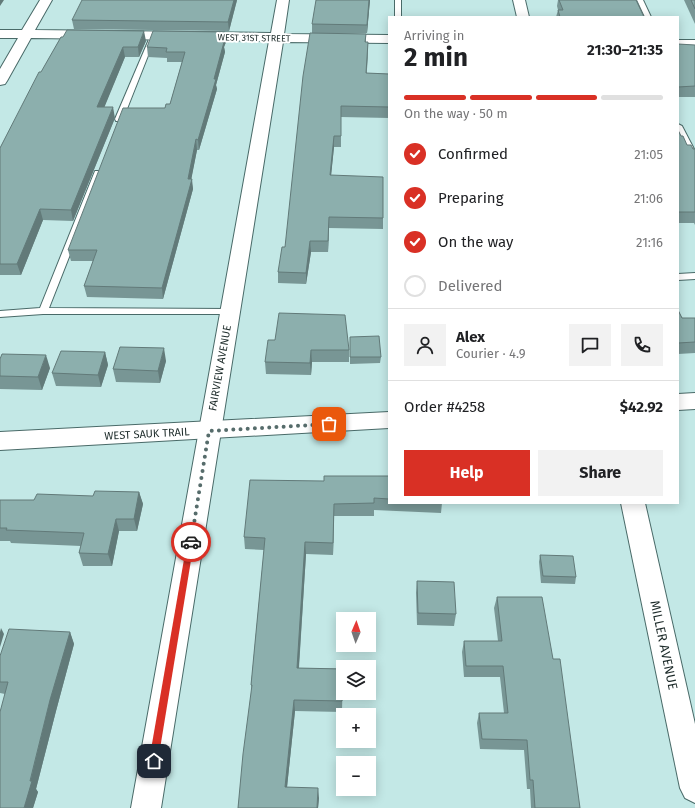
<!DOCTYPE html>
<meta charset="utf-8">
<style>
body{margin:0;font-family:"Fira Sans",sans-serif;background:#f2f2f2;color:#202124;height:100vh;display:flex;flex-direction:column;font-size:15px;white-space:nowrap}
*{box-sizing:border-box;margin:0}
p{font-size:13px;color:#757577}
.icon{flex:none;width:22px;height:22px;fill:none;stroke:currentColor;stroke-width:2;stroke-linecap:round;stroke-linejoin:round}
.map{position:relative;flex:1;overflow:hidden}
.panel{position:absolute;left:388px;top:16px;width:291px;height:488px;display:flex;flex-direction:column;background:#fff;border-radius:0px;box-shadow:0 2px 10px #0003}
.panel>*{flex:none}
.needle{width:26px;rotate:2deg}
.tools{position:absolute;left:336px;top:612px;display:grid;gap:8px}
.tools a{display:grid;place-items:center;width:40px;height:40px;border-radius:0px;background:#fff;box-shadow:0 2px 10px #0003;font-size:20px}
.pin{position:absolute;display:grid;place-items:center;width:34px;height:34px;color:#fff;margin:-17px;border-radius:8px;box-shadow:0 2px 6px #0006}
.courier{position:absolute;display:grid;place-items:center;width:40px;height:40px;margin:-20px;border:3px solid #d93025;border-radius:50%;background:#fff;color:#222;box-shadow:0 1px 5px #0007}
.overview em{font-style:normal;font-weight:700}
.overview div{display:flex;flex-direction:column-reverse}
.overview{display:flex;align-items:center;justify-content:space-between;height:68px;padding:0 16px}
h1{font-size:26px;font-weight:700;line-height:30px}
.bar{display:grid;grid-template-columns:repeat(4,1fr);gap:6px 4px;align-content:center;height:48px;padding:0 16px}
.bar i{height:5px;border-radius:3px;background:#e0e0e0}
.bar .on{background:#d93025}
.bar p{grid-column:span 4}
.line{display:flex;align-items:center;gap:10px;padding:0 16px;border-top:1px solid #e0e0e0}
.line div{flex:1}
.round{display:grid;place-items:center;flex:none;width:42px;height:42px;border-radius:0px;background:#f2f2f2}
ol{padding:0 16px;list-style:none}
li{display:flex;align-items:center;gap:12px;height:44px}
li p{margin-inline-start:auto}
li .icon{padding:4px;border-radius:50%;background:#d93025;color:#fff;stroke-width:4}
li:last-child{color:#757577}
li i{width:22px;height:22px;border:2px solid #e0e0e0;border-radius:50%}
.button{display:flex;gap:8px;margin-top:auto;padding:8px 16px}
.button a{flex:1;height:46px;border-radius:0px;background:#d93025;color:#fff;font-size:16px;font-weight:700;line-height:46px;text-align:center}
.button a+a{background:#f2f2f2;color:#202124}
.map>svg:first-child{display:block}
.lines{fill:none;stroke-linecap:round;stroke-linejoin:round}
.service-casing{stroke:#496a68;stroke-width:2}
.minor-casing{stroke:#496a68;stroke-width:2}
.secondary-casing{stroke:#496a68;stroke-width:2}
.service{fill:#fff;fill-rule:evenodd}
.minor{fill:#fff;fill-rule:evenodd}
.secondary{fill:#fff;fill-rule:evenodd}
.wall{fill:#789695}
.shaded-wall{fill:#627a79}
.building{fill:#8cafad;stroke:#627a79}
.route{fill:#d93025}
.done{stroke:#566c6b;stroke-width:4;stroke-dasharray:0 7.2}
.labels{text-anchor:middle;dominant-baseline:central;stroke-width:4;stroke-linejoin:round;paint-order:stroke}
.far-street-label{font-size:9px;fill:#1c2a29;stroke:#fff}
.street-label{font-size:11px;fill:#1c2a29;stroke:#fff}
.near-street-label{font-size:13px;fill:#1c2a29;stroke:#fff}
</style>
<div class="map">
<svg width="695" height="808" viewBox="0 0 695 808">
<rect width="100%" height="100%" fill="#c3e8e6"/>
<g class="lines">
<defs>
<g id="service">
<rect x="395" y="0" width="6" height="17"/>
<path d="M 637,0 L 643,0 L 651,17 L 645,17 Z"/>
<path d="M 150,37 L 155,38 L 123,119 L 122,121 L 116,121 L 115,119 Z"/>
<path d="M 678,124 L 682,126 L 695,151 L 695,160 L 691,158 L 678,133 Z"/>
<path d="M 95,171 L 101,171 L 102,173 L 49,308 L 230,309 L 233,310 L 235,312 L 233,314 L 43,314 L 0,317 L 0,311 L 40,308 Z"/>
<path d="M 695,273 L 695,279 L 678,280 L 678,274 Z"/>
</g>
<g id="minor">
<path d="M 40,0 L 52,0 L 35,30 L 271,33 L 277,0 L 289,0 L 284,34 L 389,35 L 389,43 L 283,42 L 161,808 L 131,808 L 269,41 L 31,38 L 7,81 L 5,84 L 0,85 L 0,69 L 18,38 L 0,38 L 0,30 L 22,30 Z"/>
<path d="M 513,0 L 525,0 L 529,17 L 517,17 Z"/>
<rect x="678" y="40" width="17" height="8"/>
<path d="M 621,503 L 645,503 L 695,724 L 695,803 L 685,798 L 680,788 Z"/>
</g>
<g id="secondary">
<path d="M 695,393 L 695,409 L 678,410 L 678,394 Z"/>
<path d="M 389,412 L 389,428 L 0,450 L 0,432 Z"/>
</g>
</defs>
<use href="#service" class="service-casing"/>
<use href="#minor" class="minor-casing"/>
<use href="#secondary" class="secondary-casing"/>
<use href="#service" class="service"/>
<use href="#minor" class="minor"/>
<use href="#secondary" class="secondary"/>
</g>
<g class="wall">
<path d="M 237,0 L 229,31 L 74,29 L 72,20 Z"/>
<path d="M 370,0 L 367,33 L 312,33 L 312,24 Z"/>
<path d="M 558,0 L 636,0 L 644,17 L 556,17 L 558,10 L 557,6 Z"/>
<path d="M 684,0 L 695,0 L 695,24 Z"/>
<path d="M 366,34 L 366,42 L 368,42 L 366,73 L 389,74 L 389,118 L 341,117 L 341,147 L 334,147 L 331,175 L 383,218 L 383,229 L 329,228 L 328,252 L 311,252 L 306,284 L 278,283 L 278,272 L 285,247 Z"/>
<path d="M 61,37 L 146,41 L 139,57 L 125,57 L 104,107 L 115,118 L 73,221 L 43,220 L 21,275 L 0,275 L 0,148 Z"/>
<path d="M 226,42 L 224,47 L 225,52 L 216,85 L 217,89 L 199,150 L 197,150 L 191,179 L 193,189 L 163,299 L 87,297 L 84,286 L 93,261 L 71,261 L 68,250 L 165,108 L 170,104 L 182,62 L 167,62 L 167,58 L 148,57 L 147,47 Z"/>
<path d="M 678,44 L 695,45 L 695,97 L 678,97 Z"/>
<path d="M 678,130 L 681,136 L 687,145 L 695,149 L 695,225 L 694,223 L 678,223 Z"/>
<path d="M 678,310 L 682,318 L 695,318 L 695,353 L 678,354 Z"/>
<path d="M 275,340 L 349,350 L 349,362 L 312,362 L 311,375 L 266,374 L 265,362 Z"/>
<path d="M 350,343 L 381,357 L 380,363 L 350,364 Z"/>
<path d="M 105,352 L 108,365 L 101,387 L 56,386 L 52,373 Z"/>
<path d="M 0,359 L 50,368 L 42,390 L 0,389 Z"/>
<path d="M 166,361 L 160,383 L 116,382 L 113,369 Z"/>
<path d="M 389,476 L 389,503 L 442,503 L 441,513 L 374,510 L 374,516 L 334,516 L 333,555 L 306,554 L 299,668 L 343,669 L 342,712 L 295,711 L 287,787 L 319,798 L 318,808 L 238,808 L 252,690 L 251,685 L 264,550 L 245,549 L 244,537 L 324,481 Z"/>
<path d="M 139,492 L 143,504 L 137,531 L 119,531 L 112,566 L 83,566 L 79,553 L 81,546 L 11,543 L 10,541 L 0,541 L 0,500 L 34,500 L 93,496 Z"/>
<path d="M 540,555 L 576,577 L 575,584 L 541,583 L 539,562 Z"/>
<path d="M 417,581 L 456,614 L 454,626 L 417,625 L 416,593 Z"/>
<path d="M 497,597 L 553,659 L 580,808 L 531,808 L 530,789 L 527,789 L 524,750 L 480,749 L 477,723 L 479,713 L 504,713 L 500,677 L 464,677 L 462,652 L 464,641 L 498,641 L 494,608 Z"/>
<path d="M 70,632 L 74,644 L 56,711 L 36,789 L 38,792 L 33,808 L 5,694 L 0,693 L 0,656 Z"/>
</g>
<g class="shaded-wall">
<path d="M 0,0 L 4,0 L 0,6 Z"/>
<path d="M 234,0 L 237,0 L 229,31 L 228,22 Z"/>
<path d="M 369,0 L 370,0 L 367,33 L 367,25 Z"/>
<path d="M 144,31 L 146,41 L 139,57 L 138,47 Z"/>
<path d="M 225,32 L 226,42 L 224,47 L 225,52 L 216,85 L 217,89 L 199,150 L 198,140 L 214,79 L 222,42 Z"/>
<path d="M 368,42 L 368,53 L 366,84 L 366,73 Z"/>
<path d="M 123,47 L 125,57 L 100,118 L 97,107 Z"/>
<path d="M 113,107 L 115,118 L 73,221 L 71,210 Z"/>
<path d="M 334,136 L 334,147 L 330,186 L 330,175 Z"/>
<path d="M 196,139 L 197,150 L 190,186 L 192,179 L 193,189 L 163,299 L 162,288 L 188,179 Z"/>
<path d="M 40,209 L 43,220 L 21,275 L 17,264 Z"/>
<path d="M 329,217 L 329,228 L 328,252 L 328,241 Z"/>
<path d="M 310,241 L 311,252 L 306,284 L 306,273 Z"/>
<path d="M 164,348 L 166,361 L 160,383 L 158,371 Z"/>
<path d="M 311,350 L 312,362 L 311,375 L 310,363 Z"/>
<path d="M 105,352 L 108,365 L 101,387 L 98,375 Z"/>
<path d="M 46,355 L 50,368 L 42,390 L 38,377 Z"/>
<path d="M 139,492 L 143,504 L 137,531 L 134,519 Z"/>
<path d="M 334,504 L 334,516 L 333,555 L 333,543 Z"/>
<path d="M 116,519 L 119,531 L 112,566 L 108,554 Z"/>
<path d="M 305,542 L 306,554 L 298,679 L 297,668 Z"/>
<path d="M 1,628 L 4,634 L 0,647 L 0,632 Z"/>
<path d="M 70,632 L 74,644 L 56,711 L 36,789 L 38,792 L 33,808 L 24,808 L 50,700 Z"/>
<path d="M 294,700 L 295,711 L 286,797 L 285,787 Z"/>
<path d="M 318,788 L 319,798 L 318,808 L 317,808 Z"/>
</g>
<g class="building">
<path d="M 82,0 L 234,0 L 228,22 L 72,20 Z"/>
<path d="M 316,0 L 369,0 L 367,25 L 312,24 Z"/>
<path d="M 559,0 L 636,0 L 644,17 L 560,17 L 558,10 L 563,10 Z"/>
<path d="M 691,0 L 695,0 L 695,9 Z"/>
<path d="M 67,30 L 144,31 L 138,47 L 123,47 L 97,107 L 113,107 L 71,210 L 40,209 L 17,264 L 0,264 L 0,148 L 39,72 L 41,72 L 61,37 L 63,37 Z"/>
<path d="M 153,31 L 225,32 L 222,42 L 224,42 L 214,79 L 216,79 L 198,140 L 196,139 L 188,179 L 192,179 L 162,288 L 84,286 L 97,250 L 68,250 L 123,108 L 165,108 L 166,104 L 170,104 L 185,52 L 166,52 L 167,48 L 147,47 Z"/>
<path d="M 310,33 L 366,34 L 365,42 L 368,42 L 366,73 L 389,74 L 389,107 L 341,106 L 341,136 L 334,136 L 330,175 L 383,177 L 383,218 L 329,217 L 328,241 L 310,241 L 306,273 L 278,272 L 282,247 L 285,247 L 303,76 Z"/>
<path d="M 678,44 L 695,45 L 695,86 L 678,87 Z"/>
<path d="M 678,130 L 681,136 L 683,136 L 687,145 L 691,145 L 693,149 L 695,149 L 695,212 L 678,212 Z"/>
<path d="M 678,310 L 682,318 L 695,318 L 695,342 L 678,343 Z"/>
<path d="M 279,313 L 345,315 L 349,350 L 311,350 L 310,363 L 265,362 L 268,340 L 275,340 Z"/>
<path d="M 379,336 L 381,357 L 350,357 L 350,337 Z"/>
<path d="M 120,347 L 164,348 L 158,371 L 113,369 Z"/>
<path d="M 61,351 L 105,352 L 98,375 L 52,373 Z"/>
<path d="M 2,354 L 46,355 L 38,377 L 0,376 L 0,359 Z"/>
<path d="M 324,476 L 389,476 L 389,499 L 374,498 L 374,503 L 334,504 L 333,543 L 305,542 L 297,668 L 343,669 L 342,701 L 294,700 L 285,787 L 318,788 L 317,808 L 238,808 L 243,754 L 252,685 L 251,685 L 265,538 L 244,537 L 250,480 L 324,481 Z"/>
<path d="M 95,491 L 139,492 L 134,519 L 116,519 L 108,554 L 79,553 L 84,533 L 6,530 L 7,528 L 0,528 L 0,500 L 34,500 L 37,494 L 93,496 Z"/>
<path d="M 540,555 L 573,556 L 576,577 L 543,576 Z"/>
<path d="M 417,581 L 454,582 L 456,614 L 418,613 Z"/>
<path d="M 497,597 L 542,597 L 553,659 L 560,659 L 580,808 L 535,808 L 533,780 L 530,780 L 527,740 L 482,739 L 479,713 L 508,713 L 503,666 L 466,666 L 464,641 L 502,641 Z"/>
<path d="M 9,629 L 70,632 L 50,700 L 30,781 L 32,781 L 24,808 L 0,808 L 0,712 L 8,682 L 0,682 L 0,656 Z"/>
</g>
<path class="route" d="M 191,539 L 194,542 L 158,761 L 157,764 L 154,765 L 150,764 L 149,761 L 187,542 Z"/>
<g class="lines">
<path class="done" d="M 191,542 L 209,431 L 329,424"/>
</g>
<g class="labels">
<g class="far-street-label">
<text transform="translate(254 38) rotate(1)">WEST 31ST STREET</text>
</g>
<g class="street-label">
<text transform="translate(220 368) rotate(-80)">FAIRVIEW AVENUE</text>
<text transform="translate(147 434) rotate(-3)">WEST SAUK TRAIL</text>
</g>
<g class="near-street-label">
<text transform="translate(664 645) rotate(78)">MILLER AVENUE</text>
</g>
</g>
</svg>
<div class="tools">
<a><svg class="needle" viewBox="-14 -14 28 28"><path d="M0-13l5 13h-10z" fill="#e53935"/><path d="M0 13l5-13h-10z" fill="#757577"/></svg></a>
<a><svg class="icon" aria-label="layers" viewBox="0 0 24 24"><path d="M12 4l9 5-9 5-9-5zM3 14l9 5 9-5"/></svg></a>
<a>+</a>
<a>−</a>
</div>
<div class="pin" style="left:329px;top:424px;background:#ea580c"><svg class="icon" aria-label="bag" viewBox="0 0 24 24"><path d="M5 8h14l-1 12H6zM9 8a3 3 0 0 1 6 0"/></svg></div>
<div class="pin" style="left:154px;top:761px;background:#1f2937"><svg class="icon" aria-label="home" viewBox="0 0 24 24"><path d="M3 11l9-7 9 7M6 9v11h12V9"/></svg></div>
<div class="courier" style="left:191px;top:542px"><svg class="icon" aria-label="car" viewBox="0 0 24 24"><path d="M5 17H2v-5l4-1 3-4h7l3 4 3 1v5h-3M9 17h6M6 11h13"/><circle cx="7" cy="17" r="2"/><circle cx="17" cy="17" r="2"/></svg></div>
<section class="panel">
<div class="overview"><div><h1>2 min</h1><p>Arriving in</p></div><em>21:30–21:35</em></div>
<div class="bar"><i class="on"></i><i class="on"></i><i class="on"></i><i></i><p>On the way · 50 m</p></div>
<ol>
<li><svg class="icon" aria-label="check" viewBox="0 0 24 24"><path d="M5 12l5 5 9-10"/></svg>Confirmed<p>21:05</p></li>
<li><svg class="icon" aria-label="check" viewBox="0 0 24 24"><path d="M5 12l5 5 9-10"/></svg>Preparing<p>21:06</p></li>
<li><svg class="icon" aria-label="check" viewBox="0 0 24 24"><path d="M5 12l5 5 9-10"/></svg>On the way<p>21:16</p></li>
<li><i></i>Delivered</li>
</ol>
<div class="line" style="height:72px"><a class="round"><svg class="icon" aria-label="person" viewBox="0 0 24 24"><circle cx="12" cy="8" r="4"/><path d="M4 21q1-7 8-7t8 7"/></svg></a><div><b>Alex</b><p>Courier · 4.9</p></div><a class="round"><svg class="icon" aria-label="chat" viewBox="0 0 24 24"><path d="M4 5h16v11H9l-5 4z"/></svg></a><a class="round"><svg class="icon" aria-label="phone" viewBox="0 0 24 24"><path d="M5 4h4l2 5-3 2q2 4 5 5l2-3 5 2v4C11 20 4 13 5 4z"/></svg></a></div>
<div class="line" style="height:52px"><div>Order #4258</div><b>$42.92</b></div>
<div class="button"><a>Help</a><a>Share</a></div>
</section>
</div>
